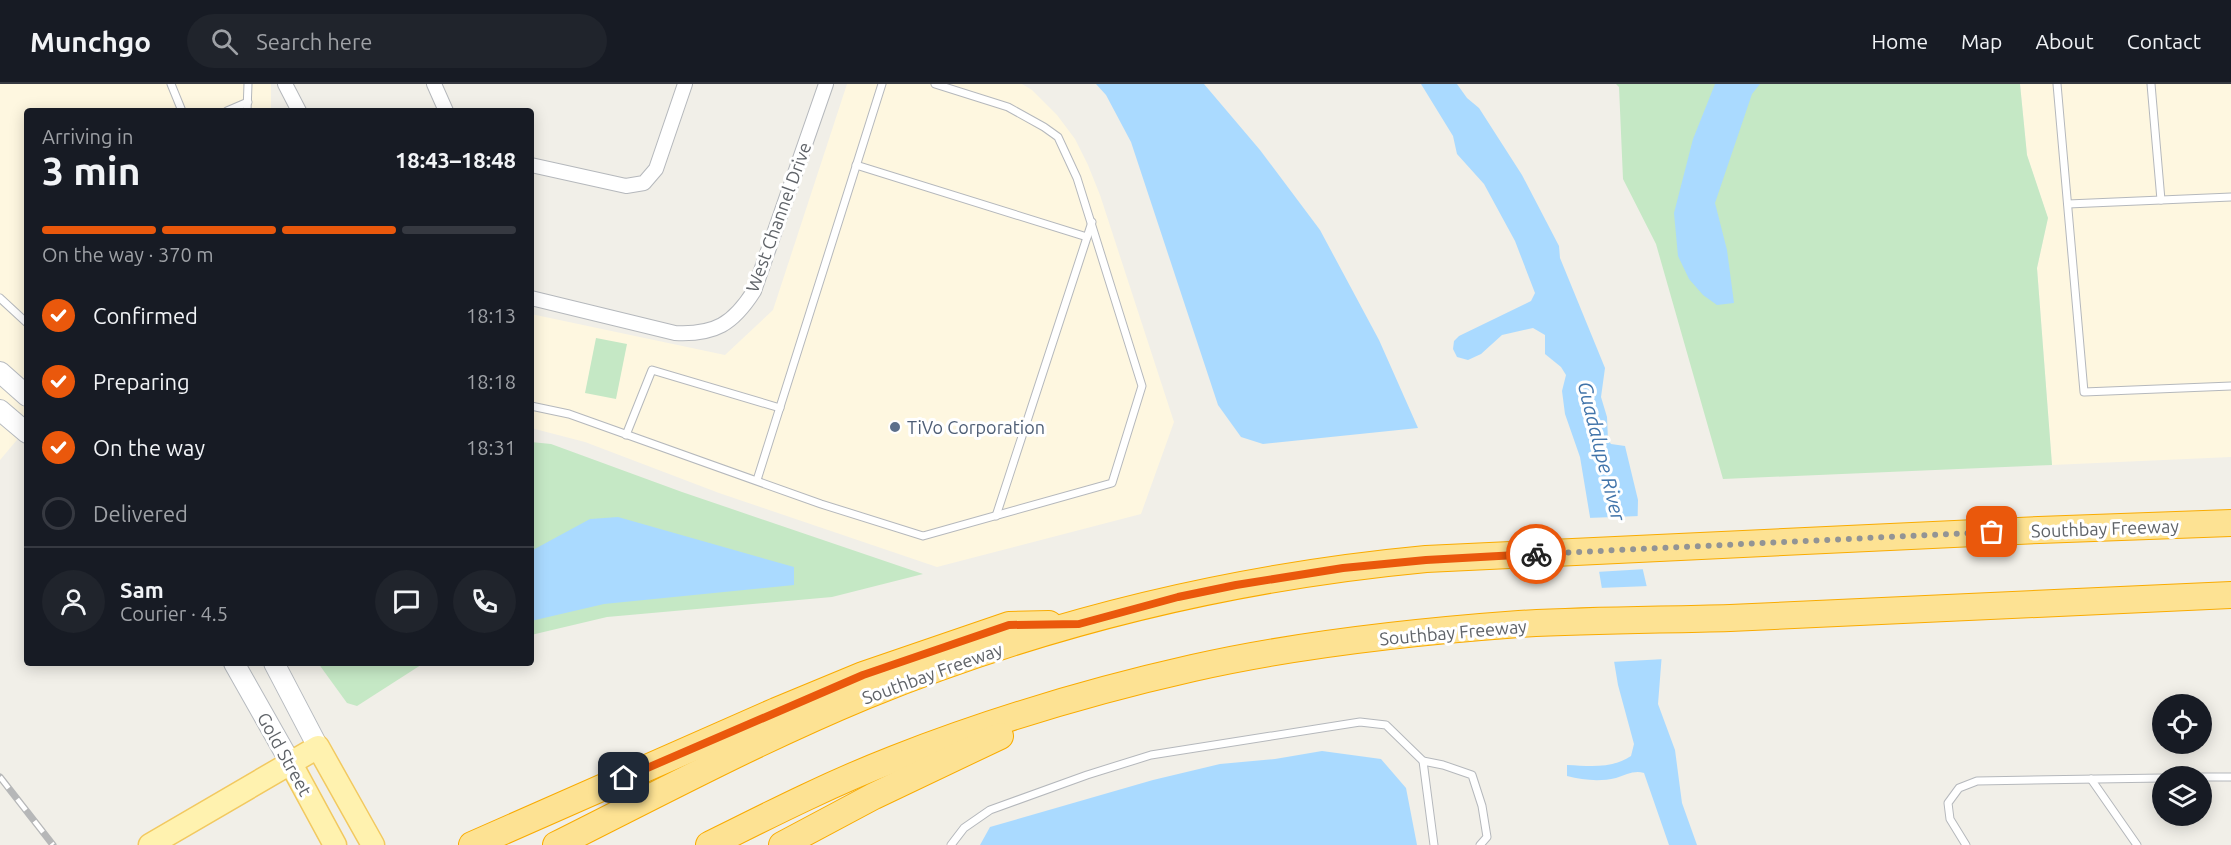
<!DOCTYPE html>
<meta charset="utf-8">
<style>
body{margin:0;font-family:Ubuntu,sans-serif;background:#20242c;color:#f1f3f6;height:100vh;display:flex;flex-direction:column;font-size:22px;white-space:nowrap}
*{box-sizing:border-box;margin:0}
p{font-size:20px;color:#9ea1a6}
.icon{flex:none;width:33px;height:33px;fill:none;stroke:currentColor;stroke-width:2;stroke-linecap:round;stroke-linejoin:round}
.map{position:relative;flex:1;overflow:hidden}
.sheet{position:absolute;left:24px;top:24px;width:510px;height:558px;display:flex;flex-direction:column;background:#171b24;border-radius:6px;box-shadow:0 3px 15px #0003}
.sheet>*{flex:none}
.controls{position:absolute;left:2152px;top:610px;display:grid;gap:12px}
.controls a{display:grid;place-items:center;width:60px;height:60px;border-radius:50%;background:#171b24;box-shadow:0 3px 15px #0003;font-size:30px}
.pin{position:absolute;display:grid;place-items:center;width:51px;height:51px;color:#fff;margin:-26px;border-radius:12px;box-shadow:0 3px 9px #0006}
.courier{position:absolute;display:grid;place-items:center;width:60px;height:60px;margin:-30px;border:4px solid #ea580c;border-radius:50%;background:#fff;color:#222;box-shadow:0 2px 8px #0007}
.summary em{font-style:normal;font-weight:700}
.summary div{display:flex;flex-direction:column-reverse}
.summary{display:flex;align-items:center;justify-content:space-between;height:102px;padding:0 18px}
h1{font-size:39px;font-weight:700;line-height:45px}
.bar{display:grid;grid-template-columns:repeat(4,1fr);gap:9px 6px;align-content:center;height:72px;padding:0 18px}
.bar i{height:8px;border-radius:4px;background:#363941}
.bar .on{background:#ea580c}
.bar p{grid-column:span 4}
.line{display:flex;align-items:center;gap:15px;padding:0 18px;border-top:2px solid #363941}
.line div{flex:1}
.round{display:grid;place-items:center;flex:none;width:63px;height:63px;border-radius:32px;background:#20242c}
ol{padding:0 18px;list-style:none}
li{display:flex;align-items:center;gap:18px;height:66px}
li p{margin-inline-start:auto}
li .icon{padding:6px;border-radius:50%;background:#ea580c;color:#fff;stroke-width:4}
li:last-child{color:#9ea1a6}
li i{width:33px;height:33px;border:3px solid #363941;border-radius:50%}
header{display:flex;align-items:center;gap:36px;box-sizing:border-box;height:84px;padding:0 30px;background:#171b24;border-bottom:2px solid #363941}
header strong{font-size:28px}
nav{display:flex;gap:33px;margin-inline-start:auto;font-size:21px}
.search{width:420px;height:54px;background:#20242c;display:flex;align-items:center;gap:15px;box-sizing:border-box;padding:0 21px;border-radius:33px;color:#9ea1a6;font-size:22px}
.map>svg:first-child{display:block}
.commercial{fill:#fef7e0}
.green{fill:#c5e8c5}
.water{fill:#aadaff}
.pier{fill:#f1efe8}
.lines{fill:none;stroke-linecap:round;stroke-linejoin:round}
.lane-casing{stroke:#b5b8bc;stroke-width:9}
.street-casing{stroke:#b5b8bc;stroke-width:16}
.secondary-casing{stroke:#b6babf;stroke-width:22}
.primary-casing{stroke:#f2c960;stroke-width:25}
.highway-casing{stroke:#f9ab00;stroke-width:28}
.lane{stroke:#fff;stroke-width:7}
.street{stroke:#fff;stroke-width:14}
.secondary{stroke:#fff;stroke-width:20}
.primary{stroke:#fff2af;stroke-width:22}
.highway{stroke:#fde293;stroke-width:26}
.rail-casing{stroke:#b6b7b8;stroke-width:7}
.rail{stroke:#fff;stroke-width:4.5;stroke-dasharray:14;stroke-linecap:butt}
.done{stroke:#929495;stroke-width:6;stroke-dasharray:0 10.8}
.route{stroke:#ea580c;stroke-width:8}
.service-dot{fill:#5c6f8a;stroke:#fff;stroke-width:2}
.labels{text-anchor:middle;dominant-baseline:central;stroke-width:6;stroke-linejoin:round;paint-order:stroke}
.street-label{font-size:18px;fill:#5f6368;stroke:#fff}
.service-label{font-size:18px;fill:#4e5e75;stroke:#fff;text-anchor:start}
.water-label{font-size:20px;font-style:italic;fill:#4174aa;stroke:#fff}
</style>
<header>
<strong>Munchgo</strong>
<div class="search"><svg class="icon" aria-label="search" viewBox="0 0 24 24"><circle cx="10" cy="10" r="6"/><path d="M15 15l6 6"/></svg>Search here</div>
<nav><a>Home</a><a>Map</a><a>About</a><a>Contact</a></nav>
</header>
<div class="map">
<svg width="2231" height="761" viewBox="0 0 2231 761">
<rect width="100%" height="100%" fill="#f1efe8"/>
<g class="commercial">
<path d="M 0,0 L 271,0 L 271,27 L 27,27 L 27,344 L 0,376 Z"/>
<path d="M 847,0 L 1022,0 L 1032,6 L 1057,31 L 1075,55 L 1088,81 L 1100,111 L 1174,338 L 1141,430 L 937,483 L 719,409 L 585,358 L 531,344 L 531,230 L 725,271 L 773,226 Z"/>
<path d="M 2020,0 L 2231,0 L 2231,373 L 2052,381 L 2037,184 L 2048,134 L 2027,71 Z"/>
</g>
<g class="green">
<path d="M 1616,0 L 2020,0 L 2027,71 L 2048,134 L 2037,184 L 2052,381 L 1723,395 L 1656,160 L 1623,95 L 1619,3 Z"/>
<path d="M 596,254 L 627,260 L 616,315 L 585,309 Z"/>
<path d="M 531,358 L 551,360 L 682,408 L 923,490 L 832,513 L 607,533 L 531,551 Z"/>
<path d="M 318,579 L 424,579 L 357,622 L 347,619 Z"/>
</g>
<g class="water">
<path d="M 1096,0 L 1204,0 L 1260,66 L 1320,146 L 1379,256 L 1418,344 L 1263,360 L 1241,353 L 1218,321 L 1131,58 L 1106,11 Z"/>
<path d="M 1421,0 L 1457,0 L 1467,14 L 1479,24 L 1522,91 L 1559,162 L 1560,174 L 1605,284 L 1601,313 L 1607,333 L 1608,356 L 1611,360 L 1625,362 L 1638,416 L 1637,460 L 1662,569 L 1658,620 L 1675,666 L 1682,719 L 1697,761 L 1669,761 L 1644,689 C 1634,686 1626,691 1616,694 C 1599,698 1583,696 1567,692 L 1567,681 C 1590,682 1611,685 1631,672 L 1634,660 L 1618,601 L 1580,373 L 1565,330 L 1562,307 L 1566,291 L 1561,283 L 1545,270 L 1545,251 L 1533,244 L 1502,251 L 1481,270 L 1468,276 L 1457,273 L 1453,265 L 1454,257 L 1459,252 L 1531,217 L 1535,209 L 1515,157 L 1484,100 L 1457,70 L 1453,52 Z"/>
<path d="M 1715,0 L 1760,0 L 1752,10 L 1715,119 L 1727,166 L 1734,219 L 1717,221 L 1703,211 L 1689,195 L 1678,172 L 1674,129 L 1693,55 Z"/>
<path d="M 618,433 L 794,483 L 794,501 L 604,520 L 531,537 L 531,467 L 590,435 Z"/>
<path d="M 1322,667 L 1381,675 L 1406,704 L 1417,761 L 980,761 L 990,743 L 1153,696 L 1220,680 L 1275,675 Z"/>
</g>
<g class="pier">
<path d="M 1640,432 L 1640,459 L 1646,485 L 1596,488 L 1587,434 Z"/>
<path d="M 1649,502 L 1665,569 L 1665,575 L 1611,578 L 1599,504 Z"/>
</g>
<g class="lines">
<defs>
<g id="lane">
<path d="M 171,0 L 182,27"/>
<path d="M 2057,0 L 2084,308 L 2231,302"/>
<path d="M 2151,0 L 2161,116"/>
<path d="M 227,27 L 248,18"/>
<path d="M 247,27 L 248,0"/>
<path d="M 856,81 L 1087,153"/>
<path d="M 2068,120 L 2231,113"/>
<path d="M 0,214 L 27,239"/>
<path d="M 531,322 L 569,330 L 821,420 L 923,452 L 1112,399 L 1142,302 L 1077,94 L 1058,53 L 1044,43 L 1008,23 L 935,0"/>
<path d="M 626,351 L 652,286 L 780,324"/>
<path d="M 757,396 L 882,0"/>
<path d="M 996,432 L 1092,138"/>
<path d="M 1423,677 L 1434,761"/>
<path d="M 2202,693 L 2231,693"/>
<path d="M 2091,695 L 2137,761"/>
<path d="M 951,761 L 964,744 L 990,726 L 1087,691 L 1151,671 L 1360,638 L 1386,641 L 1423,677 L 1443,681 L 1472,691 L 1482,722 L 1487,753 L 1480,761"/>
<path d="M 1966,761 L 1950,735 L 1948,719 L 1959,704 L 1977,697 L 2163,694"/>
</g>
<g id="street">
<path d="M 285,0 L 299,27"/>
<path d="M 434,0 L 446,27"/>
<path d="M 531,81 L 626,102 L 644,99 L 656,85 L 685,0"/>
<path d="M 531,214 L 675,249 C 715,251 733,240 754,207 L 826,0"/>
</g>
<g id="secondary">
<path d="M 0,288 L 27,312"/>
<path d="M 0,326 L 27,349"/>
<path d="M 234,579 L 290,678"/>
<path d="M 274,579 L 318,663"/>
</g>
<g id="primary">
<path d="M 290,678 L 335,761"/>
<path d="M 150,761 L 318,663 L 373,761"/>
</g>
<g id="highway">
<path d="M 472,761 L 776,627 L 863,591 L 1009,541 L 1049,540"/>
<path d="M 556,761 C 658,710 759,656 865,612 C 1044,539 1234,493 1426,475 L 2039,446 L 2231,439"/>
<path d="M 709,761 C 769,731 830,700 894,675 C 991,637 1091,607 1193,584 C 1299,560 1410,548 1519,540 C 1589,536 1660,536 1730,534 C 1897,527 2064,519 2231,511"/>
<path d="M 782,761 L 874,712 L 1000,652"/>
</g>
</defs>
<use href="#lane" class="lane-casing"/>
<use href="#street" class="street-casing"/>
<use href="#secondary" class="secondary-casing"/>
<use href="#primary" class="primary-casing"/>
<use href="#highway" class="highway-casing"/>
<use href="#lane" class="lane"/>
<use href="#street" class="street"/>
<use href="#secondary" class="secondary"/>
<use href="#primary" class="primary"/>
<use href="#highway" class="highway"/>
<defs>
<path id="rail" d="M 0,693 L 53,761"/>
</defs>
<use href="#rail" class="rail-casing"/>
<use href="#rail" class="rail"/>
</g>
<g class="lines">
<path class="done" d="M 1536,470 L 1992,448"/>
<path class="route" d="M 624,694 L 863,591 L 1009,541 L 1079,540 L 1178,513 L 1236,501 L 1343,484 L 1426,476 L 1536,470"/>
</g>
<circle class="service-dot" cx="895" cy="343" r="6"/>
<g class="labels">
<g class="street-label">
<text transform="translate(778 133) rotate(-70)">West Channel Drive</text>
<text transform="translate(2105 444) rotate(-2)">Southbay Freeway</text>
<text transform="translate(1453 548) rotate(-5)">Southbay Freeway</text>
<text transform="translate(932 589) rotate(-20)">Southbay Freeway</text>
<text transform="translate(285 670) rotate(61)">Gold Street</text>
</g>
<g class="service-label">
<text x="907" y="343">TiVo Corporation</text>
</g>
<g class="water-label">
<text transform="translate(1602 367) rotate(76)">Guadalupe River</text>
</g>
</g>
</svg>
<div class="controls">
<a><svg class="icon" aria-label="locate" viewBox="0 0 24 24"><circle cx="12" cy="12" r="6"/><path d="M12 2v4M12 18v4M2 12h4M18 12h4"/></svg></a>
<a><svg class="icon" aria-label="layers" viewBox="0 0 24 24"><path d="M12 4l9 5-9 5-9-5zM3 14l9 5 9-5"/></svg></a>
</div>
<div class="pin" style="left:1992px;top:448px;background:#ea580c"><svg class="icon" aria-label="bag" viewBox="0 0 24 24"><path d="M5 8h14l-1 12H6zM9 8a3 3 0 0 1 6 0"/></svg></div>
<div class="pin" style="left:624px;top:694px;background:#1f2937"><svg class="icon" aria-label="home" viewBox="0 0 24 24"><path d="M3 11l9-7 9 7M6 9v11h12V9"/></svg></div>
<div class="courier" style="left:1536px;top:470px"><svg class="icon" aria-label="bike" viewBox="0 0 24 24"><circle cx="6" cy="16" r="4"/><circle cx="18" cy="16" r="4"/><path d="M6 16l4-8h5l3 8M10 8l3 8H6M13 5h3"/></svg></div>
<section class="sheet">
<div class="summary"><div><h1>3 min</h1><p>Arriving in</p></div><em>18:43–18:48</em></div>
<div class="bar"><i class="on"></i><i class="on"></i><i class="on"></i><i></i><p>On the way · 370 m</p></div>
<ol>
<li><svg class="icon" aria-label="check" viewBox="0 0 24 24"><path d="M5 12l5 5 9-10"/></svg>Confirmed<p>18:13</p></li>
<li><svg class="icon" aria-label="check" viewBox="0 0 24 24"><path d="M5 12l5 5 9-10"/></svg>Preparing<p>18:18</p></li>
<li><svg class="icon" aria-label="check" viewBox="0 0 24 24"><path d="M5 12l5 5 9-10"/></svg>On the way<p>18:31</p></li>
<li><i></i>Delivered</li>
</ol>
<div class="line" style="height:108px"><a class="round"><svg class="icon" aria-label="person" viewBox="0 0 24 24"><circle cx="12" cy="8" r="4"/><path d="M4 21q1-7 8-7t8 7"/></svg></a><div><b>Sam</b><p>Courier · 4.5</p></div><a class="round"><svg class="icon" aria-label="chat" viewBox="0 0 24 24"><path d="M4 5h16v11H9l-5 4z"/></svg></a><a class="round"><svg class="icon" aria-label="phone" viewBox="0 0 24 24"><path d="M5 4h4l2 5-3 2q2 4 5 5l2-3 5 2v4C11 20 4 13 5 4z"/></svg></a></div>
</section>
</div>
